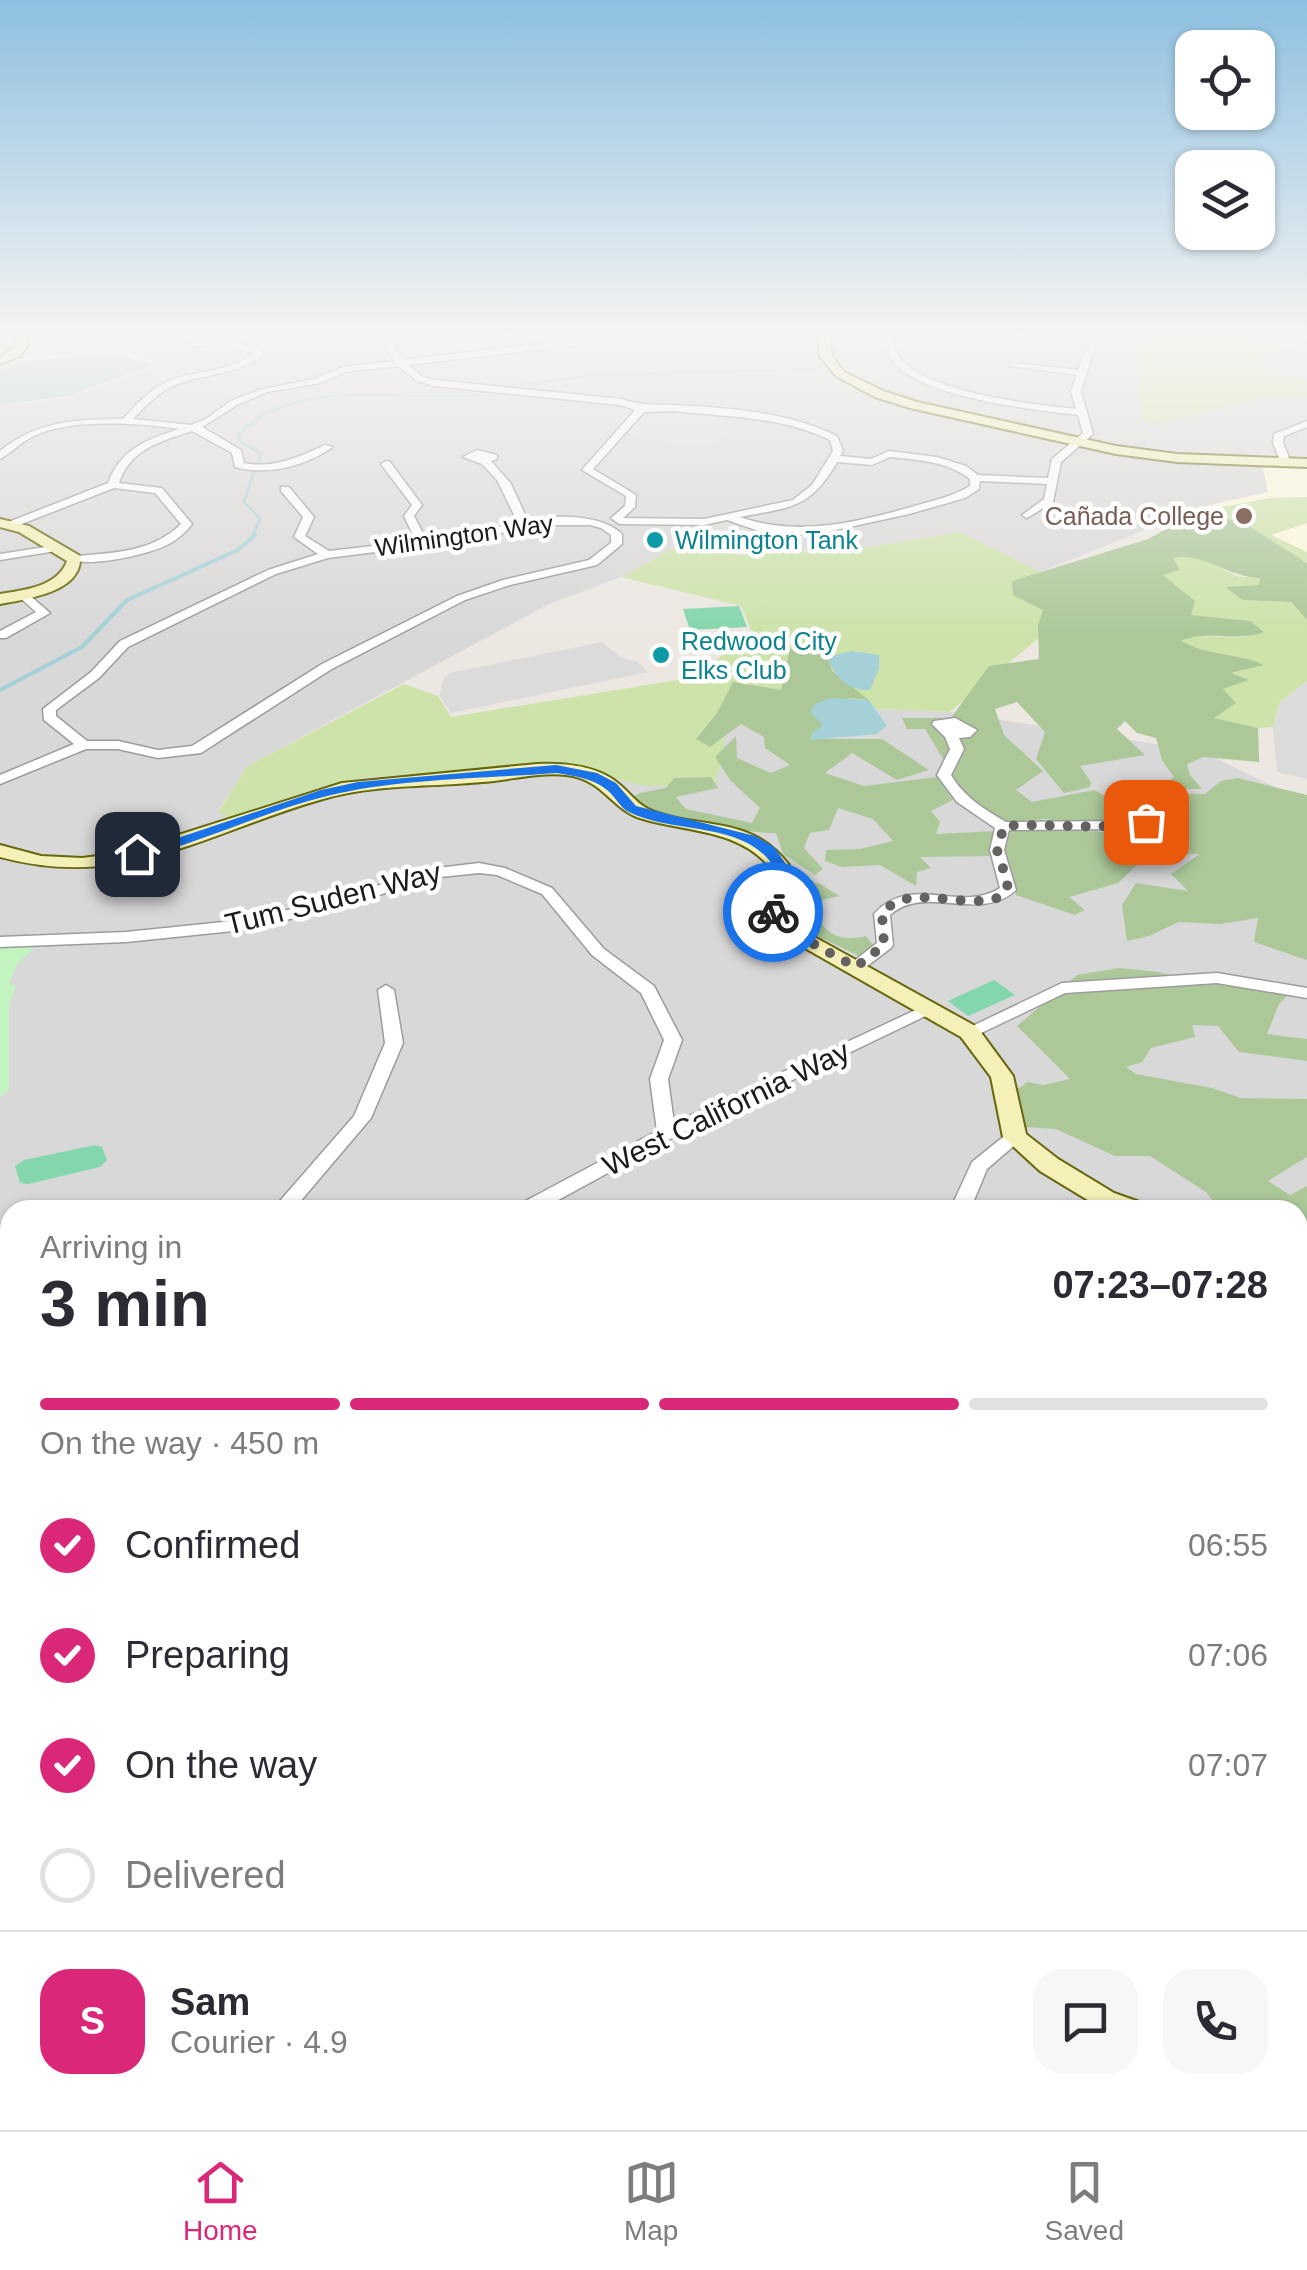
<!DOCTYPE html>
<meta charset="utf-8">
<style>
body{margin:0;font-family:Arial,sans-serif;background:#f7f7f7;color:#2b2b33;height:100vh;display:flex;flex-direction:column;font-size:38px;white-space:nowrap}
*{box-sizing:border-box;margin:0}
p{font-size:32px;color:#7c7c81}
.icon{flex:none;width:55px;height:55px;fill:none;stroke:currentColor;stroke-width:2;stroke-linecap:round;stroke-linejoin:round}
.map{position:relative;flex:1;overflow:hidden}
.side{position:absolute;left:0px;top:1200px;width:1308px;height:930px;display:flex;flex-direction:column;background:#fff;border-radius:30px 30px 0 0;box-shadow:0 2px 8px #0004}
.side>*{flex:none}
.controls{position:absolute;left:1175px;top:30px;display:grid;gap:20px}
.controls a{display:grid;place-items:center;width:100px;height:100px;border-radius:20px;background:#fff;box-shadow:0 2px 8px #0004;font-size:50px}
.pin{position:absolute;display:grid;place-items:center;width:85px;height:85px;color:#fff;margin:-42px;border-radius:20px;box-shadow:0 5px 15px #0006}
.courier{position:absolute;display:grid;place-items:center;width:100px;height:100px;margin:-50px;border:8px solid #1a73e8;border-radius:50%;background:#fff;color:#222;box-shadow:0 2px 12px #0007}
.headline em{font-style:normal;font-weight:800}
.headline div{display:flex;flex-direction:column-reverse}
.headline{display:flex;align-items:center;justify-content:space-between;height:170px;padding:0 40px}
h1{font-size:65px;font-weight:800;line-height:75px}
.bar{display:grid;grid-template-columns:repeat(4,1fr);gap:15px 10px;align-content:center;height:120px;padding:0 40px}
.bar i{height:12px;border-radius:8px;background:#e1e1e2}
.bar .selected{background:#db2777}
.bar p{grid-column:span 4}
.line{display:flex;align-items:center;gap:25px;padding:0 40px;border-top:2px solid #e1e1e2}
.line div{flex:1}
.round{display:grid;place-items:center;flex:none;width:105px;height:105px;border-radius:30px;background:#f7f7f7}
ol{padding:0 40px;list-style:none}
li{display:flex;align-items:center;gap:30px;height:110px}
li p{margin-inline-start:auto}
li .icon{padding:10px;border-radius:50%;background:#db2777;color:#fff;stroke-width:4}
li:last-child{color:#7c7c81}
li i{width:55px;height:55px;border:5px solid #e1e1e2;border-radius:50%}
.tab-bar{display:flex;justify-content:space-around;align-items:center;height:140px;border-top:2px solid #e1e1e2;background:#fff;font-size:28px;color:#7c7c81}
.tab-bar a{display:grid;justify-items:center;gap:5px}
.tab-bar .selected{color:#db2777}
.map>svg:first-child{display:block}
.residential{fill:#d9d8d8;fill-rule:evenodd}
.education{fill:#fcf8da}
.grass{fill:#cde3aa}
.forest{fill:#acc899}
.park{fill:#c2f4c0}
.pitch{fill:#84d6ad}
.parking{fill:#dbdbdb}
.water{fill:#a4d1d7}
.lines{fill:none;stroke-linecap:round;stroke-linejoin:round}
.stream-far1{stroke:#a4d1d7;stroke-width:2.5}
.stream{stroke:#a4d1d7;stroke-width:4}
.street-casing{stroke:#9c9c9c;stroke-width:3}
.secondary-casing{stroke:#67670d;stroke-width:4}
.street{fill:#fff;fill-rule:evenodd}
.secondary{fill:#f4f0b8;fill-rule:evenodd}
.route{fill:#1a73e8}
.done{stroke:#646260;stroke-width:10;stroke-dasharray:0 18}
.education-dot{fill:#8d6e63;stroke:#fff;stroke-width:4}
.culture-dot{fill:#0f9aa8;stroke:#fff;stroke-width:4}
.labels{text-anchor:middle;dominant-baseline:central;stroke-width:9;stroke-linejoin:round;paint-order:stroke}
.far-education-label{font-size:25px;fill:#785e54;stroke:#fff;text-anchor:end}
.far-street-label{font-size:25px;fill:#1b1b1b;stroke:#fff}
.far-culture-label{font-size:25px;fill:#0d838f;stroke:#fff;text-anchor:start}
.street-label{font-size:30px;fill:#1b1b1b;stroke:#fff}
</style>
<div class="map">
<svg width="1307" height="2130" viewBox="0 0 1307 2130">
<rect width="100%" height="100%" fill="#ece7e1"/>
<path class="residential" d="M 0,334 L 1307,334 L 1307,456 L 1259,454 L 1269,492 L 1202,507 L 1040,572 L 960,532 L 856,549 L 728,553 L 687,541 L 621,577 L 549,604 L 248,766 L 218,811 L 362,778 L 556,764 L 732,703 L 950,712 L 1201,751 L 1307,803 L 1307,2130 L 0,2130 L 0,1097 L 9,1089 L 9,1005 L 16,985 L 8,985 L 16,965 L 0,946 L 0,405 L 66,398 L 155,366 L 129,350 L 28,357 L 13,354 L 0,359 ZM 10,1210 L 1298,1210 L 1298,2120 L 10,2120 Z"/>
<path class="education" d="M 1262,463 L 1307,466 L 1307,582 L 1160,525 L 1202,507 L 1268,492 Z"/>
<g class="grass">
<path d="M 1142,334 L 1223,334 L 1297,343 L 1301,347 L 1252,350 L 1262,365 L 1307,384 L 1307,399 L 1265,397 L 1152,425 L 1140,419 Z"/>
<path d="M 1307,497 L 1307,523 L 1271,535 L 1307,552 L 1307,562 L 1198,512 L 1269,498 Z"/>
<path d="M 960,532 L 1040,572 L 1052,627 L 950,712 L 732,703 L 716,785 L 644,786 L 556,764 L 362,778 L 328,785 L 229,818 L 218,812 L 248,766 L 404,684 L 438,696 L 451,717 L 714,674 L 716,660 L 752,633 L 741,606 L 621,577 L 687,541 L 740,555 L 856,549 Z"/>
<path d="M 1193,554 L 1239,577 L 1260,577 L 1259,585 L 1242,600 L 1291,602 L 1307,620 L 1307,681 L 1280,702 L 1273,727 L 1258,728 L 1213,718 L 1224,708 L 1222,689 L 1247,679 L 1229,674 L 1262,665 C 1234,651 1210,656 1180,641 C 1208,630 1237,645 1264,631 L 1251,621 L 1190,615 L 1161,575 L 1172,558 Z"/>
</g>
<g class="forest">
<path d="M 1198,512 L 1244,523 L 1307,563 L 1307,620 L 1291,602 L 1242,600 L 1226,587 L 1259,585 L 1260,578 C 1227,577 1204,552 1173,558 L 1180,570 L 1163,575 L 1195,601 L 1191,615 L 1251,621 L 1264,632 C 1236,643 1209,629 1181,641 C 1208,656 1236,652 1264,665 L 1231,673 L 1249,680 L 1223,689 L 1236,703 L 1214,718 L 1258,728 L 1259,762 L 1204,757 L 1187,764 L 1190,775 L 1202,789 L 1173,789 L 1168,782 L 1174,777 L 1162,760 L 1156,738 L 1137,733 L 1125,721 L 1117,729 L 1145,755 L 1080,766 L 1091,782 L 1090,787 L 1064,793 L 1036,759 L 1045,732 L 1017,702 L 995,709 L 1004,735 L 1043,771 L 1016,790 L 1032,802 L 1094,790 L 1107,797 L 1104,823 L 1076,826 L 1046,819 L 1007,823 L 966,797 L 925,729 L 907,729 L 902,718 L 951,718 L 989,666 L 1039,659 L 1038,625 L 1043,610 L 1013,595 L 1012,581 L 1148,539 Z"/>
<path d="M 812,646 L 828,647 L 835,653 L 828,657 L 832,671 L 869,700 L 849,698 L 820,718 L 823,725 L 811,739 L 882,739 L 929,770 L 897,780 L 852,753 L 825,773 L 864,786 L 937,777 L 953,800 L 931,811 L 940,822 L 936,834 L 995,831 L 990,856 L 920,857 L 931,868 L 917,872 L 916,886 L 880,865 L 842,867 L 825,861 L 826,850 L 860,849 L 893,841 L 873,819 L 838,808 L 829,830 L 810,833 L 804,848 L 823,869 L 815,875 L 783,854 L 776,833 C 744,834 653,816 626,800 L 640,793 L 666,788 L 674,778 L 711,777 L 718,788 L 676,797 L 686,809 L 752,823 L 760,808 L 731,781 L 715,757 L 736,736 L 737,758 L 771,773 L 790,765 L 765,748 L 764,737 L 741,724 L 710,747 L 696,739 L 717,713 L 733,682 L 781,690 L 790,649 Z"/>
<path d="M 1238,778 L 1307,795 L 1307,960 L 1254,942 L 1258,918 L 1221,924 L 1179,922 L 1149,936 L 1127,941 L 1122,905 L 1136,883 L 1188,891 L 1171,874 L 1200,854 L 1146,856 L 1118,883 L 1069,897 L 1085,910 L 1075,915 L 1016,895 L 1003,850 L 1008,830 L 1042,828 L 1133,834 L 1152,821 L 1183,819 L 1181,812 L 1115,809 L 1114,801 L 1156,792 L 1205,794 L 1221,781 Z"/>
<path d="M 789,877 L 820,884 L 839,896 L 809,903 C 821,929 835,944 866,936 L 874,946 L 859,956 L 784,920 C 779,902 774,890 789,877 Z"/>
<path d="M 1119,968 L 1159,972 L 1199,984 L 1236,985 L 1288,995 L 1279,1004 L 1267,1034 L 1307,1039 L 1307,1061 L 1239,1052 L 1218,1026 L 1192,1025 L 1195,1037 L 1151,1048 L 1142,1062 L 1126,1067 L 1136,1074 L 1212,1088 L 1241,1098 L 1307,1099 L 1307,1157 L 1268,1181 L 1290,1195 L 1307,1186 L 1307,1244 L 1298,1237 L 1298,1210 L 1219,1210 L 1206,1192 L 1150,1156 L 1115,1156 L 1056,1129 L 1025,1127 L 1014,1091 L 1028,1082 L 1043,1085 L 1070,1079 L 1017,1026 L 1077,975 Z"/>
</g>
<path class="park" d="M 37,945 L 16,965 L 9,984 L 16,985 L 9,1005 L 9,1089 L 0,1097 L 0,946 Z"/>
<g class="pitch">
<path d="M 739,606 L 747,627 L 690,630 L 683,609 Z"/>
<path d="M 994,980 L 1015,995 L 968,1016 L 948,1001 Z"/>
<path d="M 95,1145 L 102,1147 L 107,1160 L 100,1167 L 28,1184 L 20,1183 L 15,1166 L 24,1160 Z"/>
</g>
<g class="parking">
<path d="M 664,410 L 737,417 L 718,440 L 707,445 L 674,446 L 663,440 L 625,438 L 654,411 Z"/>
<path d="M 602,642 L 620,657 L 638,662 L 648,672 L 451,713 L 439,695 L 444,678 L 450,673 Z"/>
<path d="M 1307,681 L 1307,779 L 1277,772 L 1273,727 L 1280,703 Z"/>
</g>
<g class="water">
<path d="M 98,354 L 124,356 L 153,365 L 68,396 L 0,405 L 0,369 L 26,361 Z"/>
<path d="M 852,651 L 879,655 L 879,668 L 870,690 C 849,692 832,675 828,657 Z"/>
<path d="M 830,698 L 869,700 L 887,726 L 876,734 L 810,740 L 813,732 L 823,725 L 810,712 L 815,704 Z"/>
</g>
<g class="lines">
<g class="stream-far1">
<path d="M 521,385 L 594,375 L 815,369"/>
<path d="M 258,464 L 261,454 L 239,441 L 239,434 C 298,374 405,403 482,395"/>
<path d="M 252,537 L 260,519 L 244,502 L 254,471"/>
</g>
<path class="stream" d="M 0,690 L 82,647 L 127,600 L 238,550 L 255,535"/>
<defs>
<g id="street">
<path d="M 202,334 C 217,334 252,345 264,353 C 237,378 200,372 169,388 C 155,395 144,408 133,419 L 191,425 L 206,419 L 231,401 L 259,390 L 315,379 L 343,367 L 394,361 L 378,334 L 387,334 L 403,360 L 605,336 L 698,334 L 699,339 L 695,342 L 605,342 L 408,365 L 423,377 L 435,380 L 621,399 C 642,406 654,404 675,405 C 729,408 789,412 837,436 L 843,451 L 840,456 L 871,459 L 889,451 L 937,457 L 966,466 L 978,475 L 1048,478 L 1052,459 L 1083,433 L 1078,415 C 1033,410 915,397 890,358 C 886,351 886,342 885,334 L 893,334 C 894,342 894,350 899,357 C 924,392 1034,405 1076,409 L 1071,391 L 1077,375 L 1010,366 L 1014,363 L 1078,370 L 1088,342 L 1082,334 L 1091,334 L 1096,342 L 1081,391 L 1093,434 L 1061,462 L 1053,502 L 1027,518 L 1022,515 L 1044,499 L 1047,484 L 980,481 L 979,489 L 965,498 L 909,514 L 817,534 L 787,535 L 759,531 L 727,520 L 704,525 L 619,524 L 611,518 L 625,506 L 626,496 L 582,470 L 635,410 L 620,405 L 434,386 L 417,381 L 398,366 L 345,372 L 320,383 L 267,392 L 237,405 L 202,427 L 241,450 L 244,463 C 273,469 299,457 325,445 L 333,447 C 305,466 269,476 235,467 L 232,453 L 192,431 C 161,441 130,449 119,483 L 162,488 L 192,524 C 185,533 177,540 167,545 C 146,555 89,568 69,559 L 75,556 C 113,553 153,552 181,524 L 155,493 L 114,488 L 14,527 L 6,527 L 6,523 L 108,483 C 120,449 148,439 179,429 C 139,423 69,418 32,437 C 20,443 11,453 0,459 L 0,451 C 37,421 76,419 123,419 C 135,406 148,391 165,383 C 194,369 228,374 254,353 L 217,344 L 189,347 L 185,344 L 208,340 ZM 674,411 C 726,417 782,416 830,440 L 833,451 L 812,485 L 793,500 L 704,519 L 623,518 L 635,507 L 636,495 L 593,469 L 644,412 ZM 890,457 C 918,460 947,461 970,479 L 970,486 C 952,497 931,501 911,507 C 854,523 797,537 740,517 C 789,507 810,510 837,462 L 872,465 Z"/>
<path d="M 1294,334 L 1305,334 L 1307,342 Z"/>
<path d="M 1307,421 L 1307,427 L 1284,436 L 1283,443 L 1289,458 L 1280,460 L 1273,443 L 1274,434 Z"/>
<path d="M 477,450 L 497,455 L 497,459 L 491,461 L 511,484 L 528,521 C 556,514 601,514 622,534 L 622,544 L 597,565 L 510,585 L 465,600 L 330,670 L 201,753 L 158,758 L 118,749 L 86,749 L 0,784 L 0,775 L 74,744 L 44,720 L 43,709 L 91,672 L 120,641 L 268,570 L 318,554 L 294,537 L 303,517 L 281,491 L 281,487 L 289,487 L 314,517 L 305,536 L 329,551 L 416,541 L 404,516 L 412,505 L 381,464 L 386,461 L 390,462 L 422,505 L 414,516 L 426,539 L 470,534 L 518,523 L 497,480 L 482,464 L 463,457 ZM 536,525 L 590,525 L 601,528 L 611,535 L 611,543 L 589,560 L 503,580 L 457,596 L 322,664 L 192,746 L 158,750 L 118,741 L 87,741 L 56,716 L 56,710 L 99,678 L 128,647 L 276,574 L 328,558 L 470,540 Z"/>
<path d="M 58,545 L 62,546 L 62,550 L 0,560 L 0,554 Z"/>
<path d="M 19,593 L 27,593 L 50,613 L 6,638 L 0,638 L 0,631 L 36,612 L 19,597 Z"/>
<path d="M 955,718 L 977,730 L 970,737 L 959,738 L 964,749 L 951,775 C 964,797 984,809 1006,822 L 1113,821 L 1128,813 L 1148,817 L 1153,826 L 1137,834 L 1118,829 L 1009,830 L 1004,850 L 1016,890 C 979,924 926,883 890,915 L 893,945 L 891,948 L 862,970 L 850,970 L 848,967 L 850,964 L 877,943 L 874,914 C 912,872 959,914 1000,888 L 990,850 L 995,828 L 957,802 L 937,775 L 950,749 L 945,737 L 932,724 L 934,721 Z"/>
<path d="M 479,863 L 505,868 L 552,888 L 604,949 L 654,986 L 682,1040 L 668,1079 L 674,1123 L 924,1006 L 936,1006 L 938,1010 L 672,1138 L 540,1210 L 515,1210 L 518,1205 L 657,1131 L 650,1079 L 664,1040 L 641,993 L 592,955 L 542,894 L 497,875 L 479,873 L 431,878 L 345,906 L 243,930 L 126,942 L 0,947 L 0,937 L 126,932 L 243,920 L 336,899 L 429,869 Z"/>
<path d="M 1217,973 L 1307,988 L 1307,998 L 1217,983 L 1065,993 L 975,1036 L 969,1037 L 960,1032 L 1062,983 Z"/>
<path d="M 386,985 L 394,990 L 403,1043 L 371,1118 L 293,1210 L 272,1210 L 354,1116 L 385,1043 L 378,990 Z"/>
<path d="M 1015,1131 L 1024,1137 L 987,1169 L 970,1210 L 950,1210 L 972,1162 L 1008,1133 Z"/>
<path d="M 10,1322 L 10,1340 L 0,1344 L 0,1326 Z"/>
<path d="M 1298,1605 L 1307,1608 L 1307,1666 L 1298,1670 Z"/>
<path d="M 1298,1795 L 1307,1798 L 1307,1842 L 1298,1838 Z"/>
<path d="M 10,2107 L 10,2120 L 31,2120 L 34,2130 L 4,2130 L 1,2120 L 5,2109 Z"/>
<path d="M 1074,2120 L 1105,2120 L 1109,2130 L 1078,2130 Z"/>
</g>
<g id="secondary">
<path d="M 15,334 L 26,334 L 28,345 L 20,356 L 0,364 L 0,357 L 16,345 Z"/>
<path d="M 818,334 L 829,334 L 832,356 L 844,372 L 883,391 L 917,402 L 1116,446 L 1177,454 L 1307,459 L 1307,467 L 1177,462 L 1116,454 L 910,408 L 875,397 L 836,376 L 820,356 Z"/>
<path d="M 0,519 L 29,526 L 80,556 C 83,592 27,599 0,604 L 0,594 C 24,590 58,587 67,561 L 19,532 L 0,527 Z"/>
<path d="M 537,764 C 564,763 597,765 619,784 C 629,792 636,803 648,809 C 699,831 749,813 789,865 L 781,897 L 789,923 L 977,1027 L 1013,1076 L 1026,1134 L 1058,1159 L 1114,1193 L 1145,1204 L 1148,1210 L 1111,1210 L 1096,1205 L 1040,1171 L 1003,1137 L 991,1077 L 961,1037 L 775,931 L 762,904 L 769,866 C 737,829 687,832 643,819 C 612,811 604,779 566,775 C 538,772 510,780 482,782 C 430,787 375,784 323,799 C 206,832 127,891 0,857 L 0,845 L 41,856 L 82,858 L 122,853 L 342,783 Z"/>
<path d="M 1298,1330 L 1307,1333 L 1307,1359 L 1298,1356 Z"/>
</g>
</defs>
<use href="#street" class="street-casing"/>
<use href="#secondary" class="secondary-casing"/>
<use href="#street" class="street"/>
<use href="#secondary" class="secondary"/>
</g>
<linearGradient id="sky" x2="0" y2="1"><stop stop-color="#8dc0e1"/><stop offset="0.53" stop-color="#f6f4f2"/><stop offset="1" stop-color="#f6f4f2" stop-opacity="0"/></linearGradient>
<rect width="1307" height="633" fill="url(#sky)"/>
<path class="route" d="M 556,765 L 597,773 L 616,783 L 636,806 L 755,836 L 774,847 L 786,864 L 777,894 L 780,912 L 773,916 L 765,912 L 763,894 L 772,864 C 742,821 672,834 629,812 C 620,808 615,796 607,790 C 593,778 574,776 556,773 C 481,779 400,778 327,796 C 262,812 202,843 137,858 L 130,854 L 321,790 L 358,782 Z"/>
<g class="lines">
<path class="done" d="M 773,912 L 782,927 L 856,967 L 884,945 L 882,914 C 908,879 967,913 1002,896 L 1008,884 L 997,850 L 1004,826 C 1043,823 1082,829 1122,825 L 1122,819 L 1136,817 L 1146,822"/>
</g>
<circle class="education-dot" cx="1244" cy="516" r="10"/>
<g class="culture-dot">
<circle cx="655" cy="540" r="10"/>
<circle cx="661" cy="655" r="10"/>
</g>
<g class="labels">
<g class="far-education-label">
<text x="1224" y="516">Cañada College</text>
</g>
<g class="far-street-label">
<text transform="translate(464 535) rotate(-8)">Wilmington Way</text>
</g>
<g class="far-culture-label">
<text x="675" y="540">Wilmington Tank</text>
<text x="681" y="641">Redwood City<tspan x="681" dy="29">Elks Club</tspan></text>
</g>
<g class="street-label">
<text transform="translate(333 898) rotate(-14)">Tum Suden Way</text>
<text transform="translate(726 1108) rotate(-26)">West California Way</text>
</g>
</g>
</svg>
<div class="controls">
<a><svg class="icon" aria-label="locate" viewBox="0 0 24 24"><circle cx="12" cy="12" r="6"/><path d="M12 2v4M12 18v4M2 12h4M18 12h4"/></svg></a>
<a><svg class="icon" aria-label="layers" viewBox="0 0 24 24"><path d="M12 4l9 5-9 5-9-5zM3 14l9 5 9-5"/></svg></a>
</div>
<div class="pin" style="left:1146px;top:822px;background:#ea580c"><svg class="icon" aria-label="bag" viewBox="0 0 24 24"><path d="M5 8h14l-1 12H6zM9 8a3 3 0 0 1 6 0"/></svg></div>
<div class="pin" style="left:137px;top:854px;background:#1f2937"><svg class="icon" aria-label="home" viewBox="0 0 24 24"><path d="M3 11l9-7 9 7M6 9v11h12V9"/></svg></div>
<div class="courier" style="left:773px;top:912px"><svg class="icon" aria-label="bike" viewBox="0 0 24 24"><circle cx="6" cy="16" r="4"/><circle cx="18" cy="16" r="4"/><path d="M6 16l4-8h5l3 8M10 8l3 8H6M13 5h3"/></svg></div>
<section class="side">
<div class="headline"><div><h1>3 min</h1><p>Arriving in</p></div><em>07:23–07:28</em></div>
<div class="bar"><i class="selected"></i><i class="selected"></i><i class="selected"></i><i></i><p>On the way · 450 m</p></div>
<ol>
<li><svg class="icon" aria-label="check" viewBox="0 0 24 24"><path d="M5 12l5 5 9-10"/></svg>Confirmed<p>06:55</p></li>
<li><svg class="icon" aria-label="check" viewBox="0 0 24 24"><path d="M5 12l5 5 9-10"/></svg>Preparing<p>07:06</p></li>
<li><svg class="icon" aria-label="check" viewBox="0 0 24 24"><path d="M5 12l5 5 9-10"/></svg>On the way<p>07:07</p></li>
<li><i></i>Delivered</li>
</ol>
<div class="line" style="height:180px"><b class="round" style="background:#db2777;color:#fff">S</b><div><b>Sam</b><p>Courier · 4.9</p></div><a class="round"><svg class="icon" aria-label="chat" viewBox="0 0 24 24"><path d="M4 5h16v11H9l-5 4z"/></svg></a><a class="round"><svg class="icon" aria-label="phone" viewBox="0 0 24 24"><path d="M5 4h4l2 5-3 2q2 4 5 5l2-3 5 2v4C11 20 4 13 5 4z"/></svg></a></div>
</section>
</div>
<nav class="tab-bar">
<a class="selected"><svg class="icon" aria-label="home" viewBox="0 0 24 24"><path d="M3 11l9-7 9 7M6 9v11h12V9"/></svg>Home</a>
<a><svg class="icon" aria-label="map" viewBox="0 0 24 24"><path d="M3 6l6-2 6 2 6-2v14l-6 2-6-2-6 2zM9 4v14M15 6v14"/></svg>Map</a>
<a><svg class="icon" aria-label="saved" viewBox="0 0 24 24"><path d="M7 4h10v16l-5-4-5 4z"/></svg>Saved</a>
</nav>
